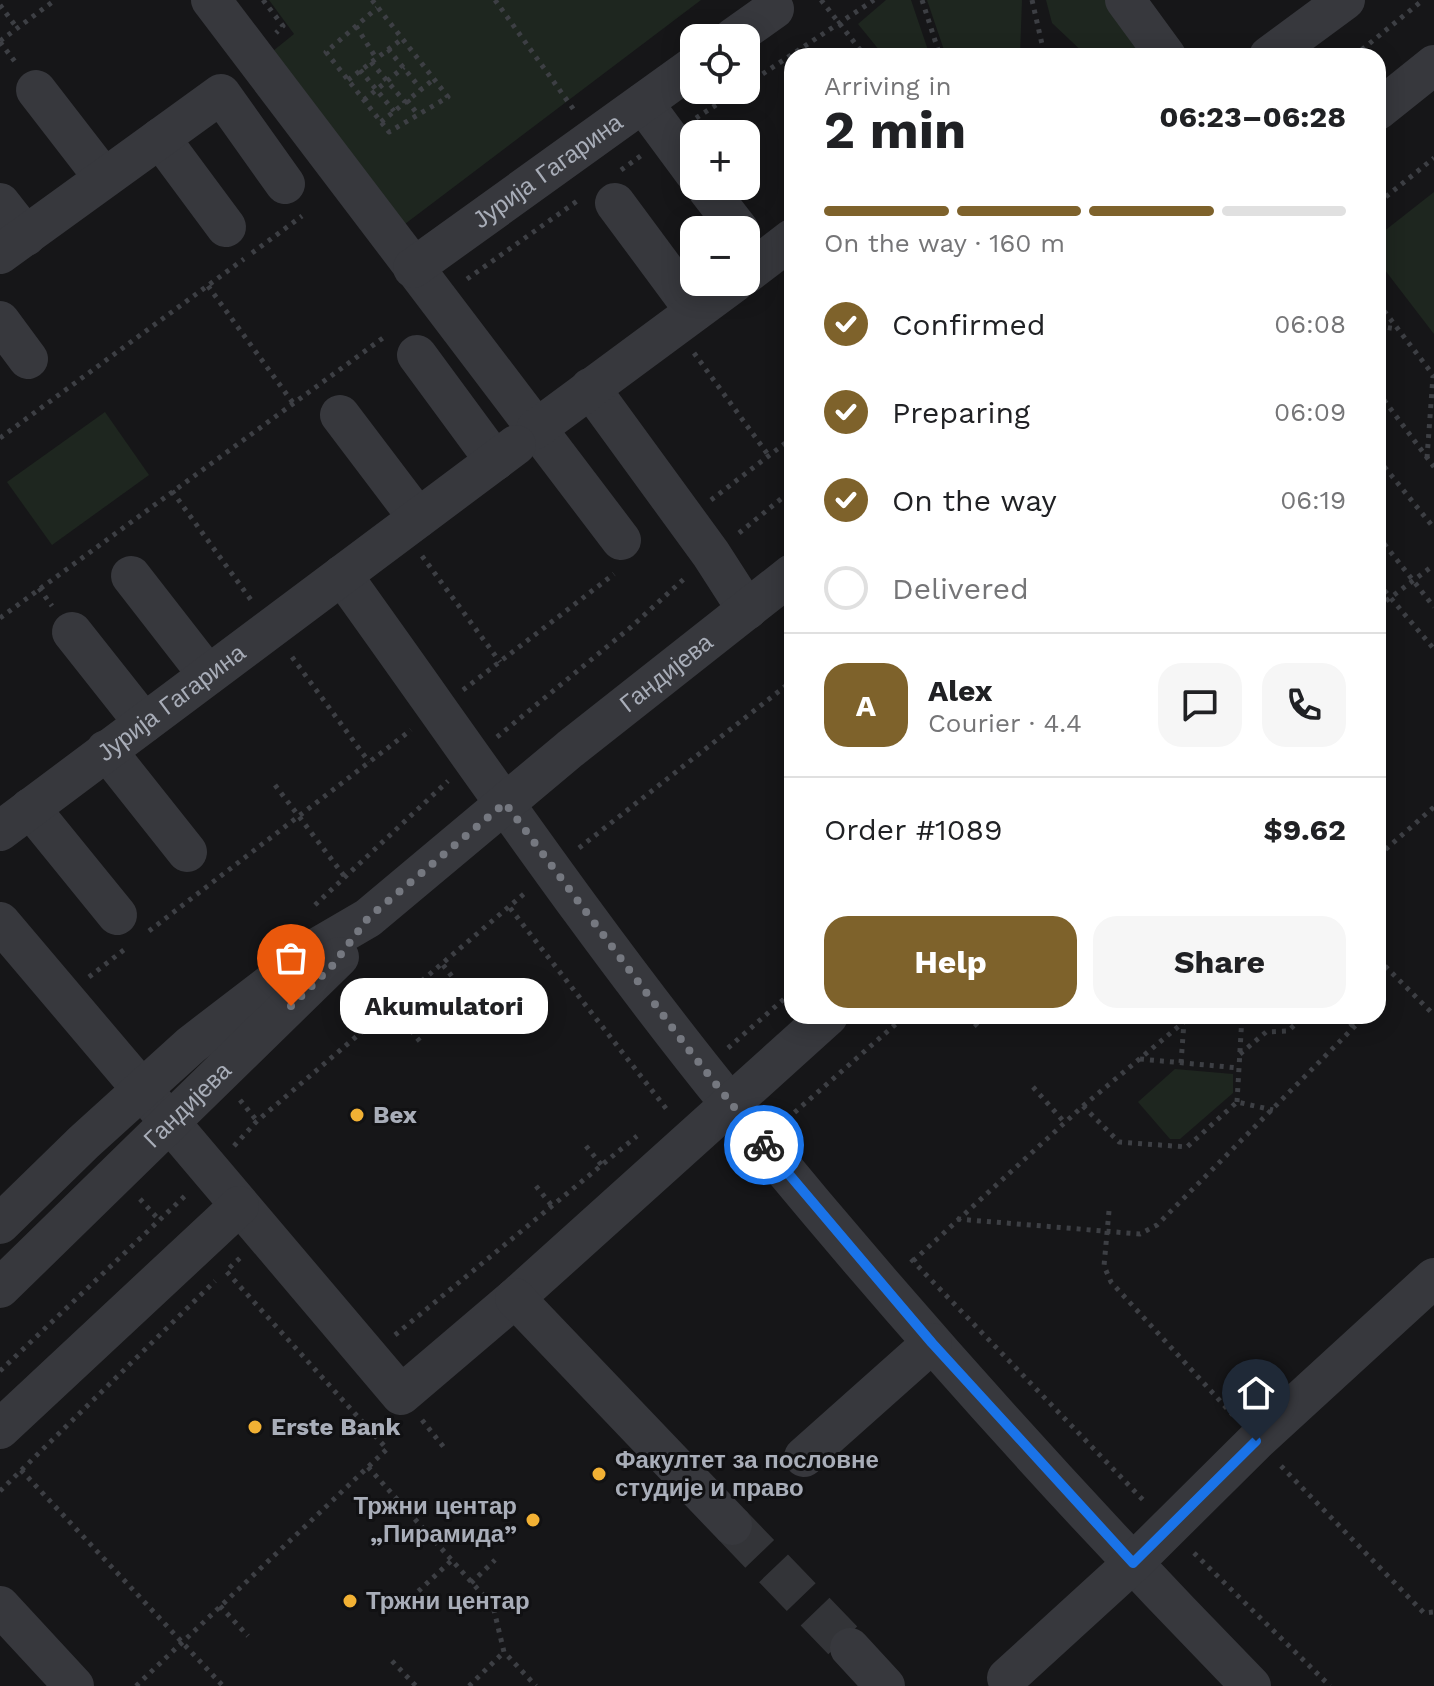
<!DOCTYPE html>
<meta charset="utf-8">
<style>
body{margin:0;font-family:"Work Sans",sans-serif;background:#f6f6f6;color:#202124;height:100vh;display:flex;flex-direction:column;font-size:30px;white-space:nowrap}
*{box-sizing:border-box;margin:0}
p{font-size:26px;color:#757577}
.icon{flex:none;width:44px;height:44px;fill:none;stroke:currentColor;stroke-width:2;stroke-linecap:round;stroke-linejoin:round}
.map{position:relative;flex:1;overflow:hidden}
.sheet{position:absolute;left:784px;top:48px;width:602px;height:976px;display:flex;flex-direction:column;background:#fff;border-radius:24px;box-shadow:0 4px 20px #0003}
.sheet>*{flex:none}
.controls{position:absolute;left:680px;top:24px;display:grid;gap:16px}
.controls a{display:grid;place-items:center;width:80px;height:80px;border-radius:16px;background:#fff;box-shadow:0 4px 20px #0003;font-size:40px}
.pin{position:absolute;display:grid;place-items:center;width:68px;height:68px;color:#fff;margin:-82px -34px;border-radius:50% 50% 50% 0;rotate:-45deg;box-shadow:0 0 8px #0007}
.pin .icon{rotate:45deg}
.courier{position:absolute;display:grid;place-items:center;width:80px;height:80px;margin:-40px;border:6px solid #1a73e8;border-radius:50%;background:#fff;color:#222;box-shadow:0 2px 10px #0007}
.bubble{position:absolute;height:56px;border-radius:24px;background:#fff;box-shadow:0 4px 20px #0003;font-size:26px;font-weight:700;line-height:56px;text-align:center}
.headline em{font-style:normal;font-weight:700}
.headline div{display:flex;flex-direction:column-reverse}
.headline{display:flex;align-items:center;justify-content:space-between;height:136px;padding:0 40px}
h1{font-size:52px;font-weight:700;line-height:60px}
.bar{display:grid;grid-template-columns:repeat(4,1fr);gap:12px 8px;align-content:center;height:96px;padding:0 40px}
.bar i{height:10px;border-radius:6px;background:#e0e0e0}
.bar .on{background:#7e622b}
.bar p{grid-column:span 4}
.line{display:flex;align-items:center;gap:20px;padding:0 40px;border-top:2px solid #e0e0e0}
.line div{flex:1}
.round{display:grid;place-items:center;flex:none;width:84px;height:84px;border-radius:24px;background:#f6f6f6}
ol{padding:0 40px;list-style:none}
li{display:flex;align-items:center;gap:24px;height:88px}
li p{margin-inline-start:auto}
li .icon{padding:8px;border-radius:50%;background:#7e622b;color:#fff;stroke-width:4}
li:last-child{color:#757577}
li i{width:44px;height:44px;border:4px solid #e0e0e0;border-radius:50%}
.button{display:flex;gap:16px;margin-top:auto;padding:16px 40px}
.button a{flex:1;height:92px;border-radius:24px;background:#7e622b;color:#fff;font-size:32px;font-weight:700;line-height:92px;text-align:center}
.button a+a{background:#f6f6f6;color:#202124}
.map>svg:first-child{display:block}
.green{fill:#1e261f}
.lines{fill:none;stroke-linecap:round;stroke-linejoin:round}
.minor-tunnel{stroke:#333438;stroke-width:40;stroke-dasharray:40 20;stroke-linecap:butt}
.path{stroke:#3d3f44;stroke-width:5;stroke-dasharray:4 6;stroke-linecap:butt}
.minor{stroke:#37383d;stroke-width:40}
.done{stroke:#757880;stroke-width:8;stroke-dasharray:0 14.4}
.route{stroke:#1a73e8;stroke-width:10}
.poi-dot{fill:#f2b134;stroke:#111113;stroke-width:3}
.labels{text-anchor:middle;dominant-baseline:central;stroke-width:6;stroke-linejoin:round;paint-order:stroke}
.street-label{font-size:24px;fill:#a8adb8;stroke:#111113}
.poi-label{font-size:24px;font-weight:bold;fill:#a8adb8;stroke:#111113;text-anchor:start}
</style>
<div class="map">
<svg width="1434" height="1686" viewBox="0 0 1434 1686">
<rect width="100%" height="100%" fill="#161618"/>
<g class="green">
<path d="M 269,0 L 701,0 L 401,227 L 268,55 L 294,34 Z"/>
<path d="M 886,0 L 911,0 L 930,56 L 884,56 L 858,24 Z"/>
<path d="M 927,0 L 1022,0 L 1020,56 L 946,56 Z"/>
<path d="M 1046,0 L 1107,0 L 1147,56 L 1087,56 L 1052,23 Z"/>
<path d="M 1434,192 L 1434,334 L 1378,261 L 1378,236 Z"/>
<path d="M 105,412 L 149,475 L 52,545 L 7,482 Z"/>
<path d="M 1175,1069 L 1233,1074 L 1233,1093 L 1180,1139 L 1170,1139 L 1138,1102 Z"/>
</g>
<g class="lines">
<path class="minor-tunnel" d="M 732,1525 L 850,1648"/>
<g class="path">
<path d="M 263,0 L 283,26 L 276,33"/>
<path d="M 372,0 L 448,97 L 389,132 L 326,52 L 377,8"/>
<path d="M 495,0 L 574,110"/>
<path d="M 821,0 L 865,56"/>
<path d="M 922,0 L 940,56"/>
<path d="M 1032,0 L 1044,53 L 1041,56"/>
<path d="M 0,5 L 17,28"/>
<path d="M 356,26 L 376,58"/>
<path d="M 0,41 L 55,0"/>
<path d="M 0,42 L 16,63"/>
<path d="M 388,49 L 421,89"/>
<path d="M 1354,56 L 1423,0"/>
<path d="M 371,62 L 405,102"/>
<path d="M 360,70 L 394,111"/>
<path d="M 348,80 L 402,39"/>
<path d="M 746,85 L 874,0"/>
<path d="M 364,100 L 404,67"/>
<path d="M 407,100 L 418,115"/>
<path d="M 696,118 L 739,90"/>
<path d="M 381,122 L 434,79"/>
<path d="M 621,170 L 642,155"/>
<path d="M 1378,203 L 1434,158"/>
<path d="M 252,253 L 302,216"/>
<path d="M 467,279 L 580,199"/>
<path d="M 208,286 L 293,403"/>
<path d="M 1378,303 L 1434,376"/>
<path d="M 1378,326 L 1396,329"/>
<path d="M 694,353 L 769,456"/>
<path d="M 1378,392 L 1434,467"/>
<path d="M 0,438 L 244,259"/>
<path d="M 1427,458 L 1433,376"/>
<path d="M 1378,459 L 1434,528"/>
<path d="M 172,491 L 251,600"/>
<path d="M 711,500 L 792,438"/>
<path d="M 739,533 L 792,490"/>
<path d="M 1378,536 L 1434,607"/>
<path d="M 422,556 L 500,662"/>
<path d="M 1378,583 L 1434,649"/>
<path d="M 39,588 L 52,606"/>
<path d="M 1378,607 L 1434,565"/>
<path d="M 0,618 L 387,335"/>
<path d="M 292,657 L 369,762"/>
<path d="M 463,690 L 614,574"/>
<path d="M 497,737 L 631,627 L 685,578"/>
<path d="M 275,785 L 345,877"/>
<path d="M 579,848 L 792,681"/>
<path d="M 1378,856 L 1434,807"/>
<path d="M 315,905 L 448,781"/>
<path d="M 510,908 L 668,1111"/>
<path d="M 149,931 L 411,730"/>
<path d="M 1378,959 L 1434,1015"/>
<path d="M 443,965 L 473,1003"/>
<path d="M 89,977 L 125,949"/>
<path d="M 392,1007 L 422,1044"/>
<path d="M 968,1016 L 981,1030"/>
<path d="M 1343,1016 L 1356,1029"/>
<path d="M 728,1048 L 792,992"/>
<path d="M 1240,1054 L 1266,1032 L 1288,1031 L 1304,1016"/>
<path d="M 1140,1059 L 1239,1068"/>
<path d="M 1181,1063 L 1184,1022"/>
<path d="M 1033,1087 L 1065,1123"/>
<path d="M 240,1100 L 257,1121"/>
<path d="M 1237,1102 L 1242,1016"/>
<path d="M 1083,1106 L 1119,1142 L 1187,1147 L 1237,1102 L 1273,1110"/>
<path d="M 787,1119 L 905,1016"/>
<path d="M 234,1146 L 257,1121 L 525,893"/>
<path d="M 586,1146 L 604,1168"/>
<path d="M 536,1186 L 552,1206"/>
<path d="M 140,1199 L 160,1221"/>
<path d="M 1109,1211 L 1104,1266 L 1111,1282 L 1233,1415"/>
<path d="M 957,1219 L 1140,1234 L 1157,1225 L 1365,1016"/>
<path d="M 911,1259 L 1145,1502"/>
<path d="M 913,1261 L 1083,1106 L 1191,1016"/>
<path d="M 395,1335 L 637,1136"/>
<path d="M 0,1371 L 188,1193"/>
<path d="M 422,1420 L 446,1450"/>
<path d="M 1281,1466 L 1424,1613 L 1434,1612"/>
<path d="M 368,1467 L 493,1606 L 504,1652 L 536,1686"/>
<path d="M 21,1470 L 223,1686"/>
<path d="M 0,1491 L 215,1281"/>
<path d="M 1194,1553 L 1330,1686"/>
<path d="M 471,1583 L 495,1560"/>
<path d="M 411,1598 L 452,1560"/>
<path d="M 220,1606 L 248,1636"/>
<path d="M 392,1661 L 416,1686"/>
<path d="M 136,1686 L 387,1449 L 226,1271 L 240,1258"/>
<path d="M 469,1686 L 504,1652"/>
</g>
<g class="minor">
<path d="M 211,0 L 621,540"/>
<path d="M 1125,0 L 1166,56"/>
<path d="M 733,38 L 774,9"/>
<path d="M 1269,56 L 1345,0"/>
<path d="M 36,90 L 104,178"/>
<path d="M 643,103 L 694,172"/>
<path d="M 1378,110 L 1434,65"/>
<path d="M 160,138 L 226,227"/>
<path d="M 705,186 L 739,230"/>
<path d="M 0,203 L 26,236"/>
<path d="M 615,203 L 695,311"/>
<path d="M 0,254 L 221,94 L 285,184"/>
<path id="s1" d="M 413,268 L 694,66"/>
<path d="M 746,274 L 792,239"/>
<path d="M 0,321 L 28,359"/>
<path d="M 417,355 L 495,461"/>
<path d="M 590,388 L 711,554 L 747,610"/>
<path d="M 340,415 L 418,518"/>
<path d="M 536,429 L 735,282"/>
<path d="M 342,575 C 470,753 593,935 731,1105 C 895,1306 1069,1500 1251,1686"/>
<path d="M 131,576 L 208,675"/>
<path d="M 72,632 L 144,723"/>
<path d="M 106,750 L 187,852"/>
<path d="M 30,808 L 117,915"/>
<path id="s2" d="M 0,831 L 516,445"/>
<path d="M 0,922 L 401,1395 L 515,1298 L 828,1016"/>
<path id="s3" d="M 0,1224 L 84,1142 L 191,1045 L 320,946 L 368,918 L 570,749 L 792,574"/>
<path id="s4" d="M 0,1288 L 339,957"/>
<path d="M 515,1298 L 732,1525"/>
<path d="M 0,1429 L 239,1206"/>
<path d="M 804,1457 L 932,1343"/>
<path d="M 0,1606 L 74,1686"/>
<path d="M 850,1648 L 885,1686"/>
<path d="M 1007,1678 L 1133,1563 L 1256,1441 L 1434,1278"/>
</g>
</g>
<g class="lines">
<path class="done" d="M 291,1006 L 333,965 L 368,918 L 505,803 L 689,1050 L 764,1145"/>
<path class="route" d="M 764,1145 L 932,1343 L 1133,1563 L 1256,1441"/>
</g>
<g class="poi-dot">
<circle cx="357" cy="1115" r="8"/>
<circle cx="255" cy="1427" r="8"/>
<circle cx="599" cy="1474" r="8"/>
<circle cx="533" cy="1520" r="8"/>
<circle cx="350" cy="1601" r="8"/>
</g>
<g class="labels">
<g class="street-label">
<text stroke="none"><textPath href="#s1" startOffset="166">Јурија Гагарина</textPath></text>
<text stroke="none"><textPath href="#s3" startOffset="866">Гандијева</textPath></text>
<text stroke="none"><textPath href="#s2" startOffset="214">Јурија Гагарина</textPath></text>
<text stroke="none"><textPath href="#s4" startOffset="262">Гандијева</textPath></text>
</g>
<g class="poi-label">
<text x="373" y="1115">Bex</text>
<text x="271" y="1427">Erste Bank</text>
<text x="615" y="1460">Факултет за пословне<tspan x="615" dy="28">студије и право</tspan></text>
<text x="517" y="1506" text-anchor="end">Тржни центар<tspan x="517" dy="28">„Пирамида”</tspan></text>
<text x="366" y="1601">Тржни центар</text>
</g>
</g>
</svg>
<div class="controls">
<a><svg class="icon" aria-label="locate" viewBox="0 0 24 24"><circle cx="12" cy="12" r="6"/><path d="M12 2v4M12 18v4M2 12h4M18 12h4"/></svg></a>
<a>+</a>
<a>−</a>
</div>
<div class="pin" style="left:291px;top:1006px;background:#ea580c"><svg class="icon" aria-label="bag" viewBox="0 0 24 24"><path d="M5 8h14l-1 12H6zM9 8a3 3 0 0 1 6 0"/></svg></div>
<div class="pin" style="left:1256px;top:1441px;background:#1f2937"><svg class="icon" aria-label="home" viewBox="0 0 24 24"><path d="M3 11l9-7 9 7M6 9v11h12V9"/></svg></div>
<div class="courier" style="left:764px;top:1145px"><svg class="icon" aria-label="bike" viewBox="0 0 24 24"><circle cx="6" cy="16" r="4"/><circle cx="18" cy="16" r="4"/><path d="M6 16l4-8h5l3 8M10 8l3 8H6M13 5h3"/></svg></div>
<div class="bubble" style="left:340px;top:978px;width:208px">Akumulatori</div>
<section class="sheet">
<div class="headline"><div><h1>2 min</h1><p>Arriving in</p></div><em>06:23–06:28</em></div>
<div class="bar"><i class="on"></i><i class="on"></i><i class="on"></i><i></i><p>On the way · 160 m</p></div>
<ol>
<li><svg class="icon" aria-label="check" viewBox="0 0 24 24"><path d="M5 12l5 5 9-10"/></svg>Confirmed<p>06:08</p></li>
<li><svg class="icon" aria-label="check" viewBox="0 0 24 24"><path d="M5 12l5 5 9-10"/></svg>Preparing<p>06:09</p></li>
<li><svg class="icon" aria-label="check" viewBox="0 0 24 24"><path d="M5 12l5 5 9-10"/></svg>On the way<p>06:19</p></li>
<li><i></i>Delivered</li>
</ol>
<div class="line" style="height:144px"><b class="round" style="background:#7e622b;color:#fff">A</b><div><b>Alex</b><p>Courier · 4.4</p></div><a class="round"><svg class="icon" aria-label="chat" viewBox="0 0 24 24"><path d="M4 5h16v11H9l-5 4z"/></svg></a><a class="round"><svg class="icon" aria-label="phone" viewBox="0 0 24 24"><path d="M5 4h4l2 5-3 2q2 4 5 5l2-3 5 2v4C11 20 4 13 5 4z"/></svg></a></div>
<div class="line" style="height:104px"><div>Order #1089</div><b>$9.62</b></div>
<div class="button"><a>Help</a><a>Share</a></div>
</section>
</div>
